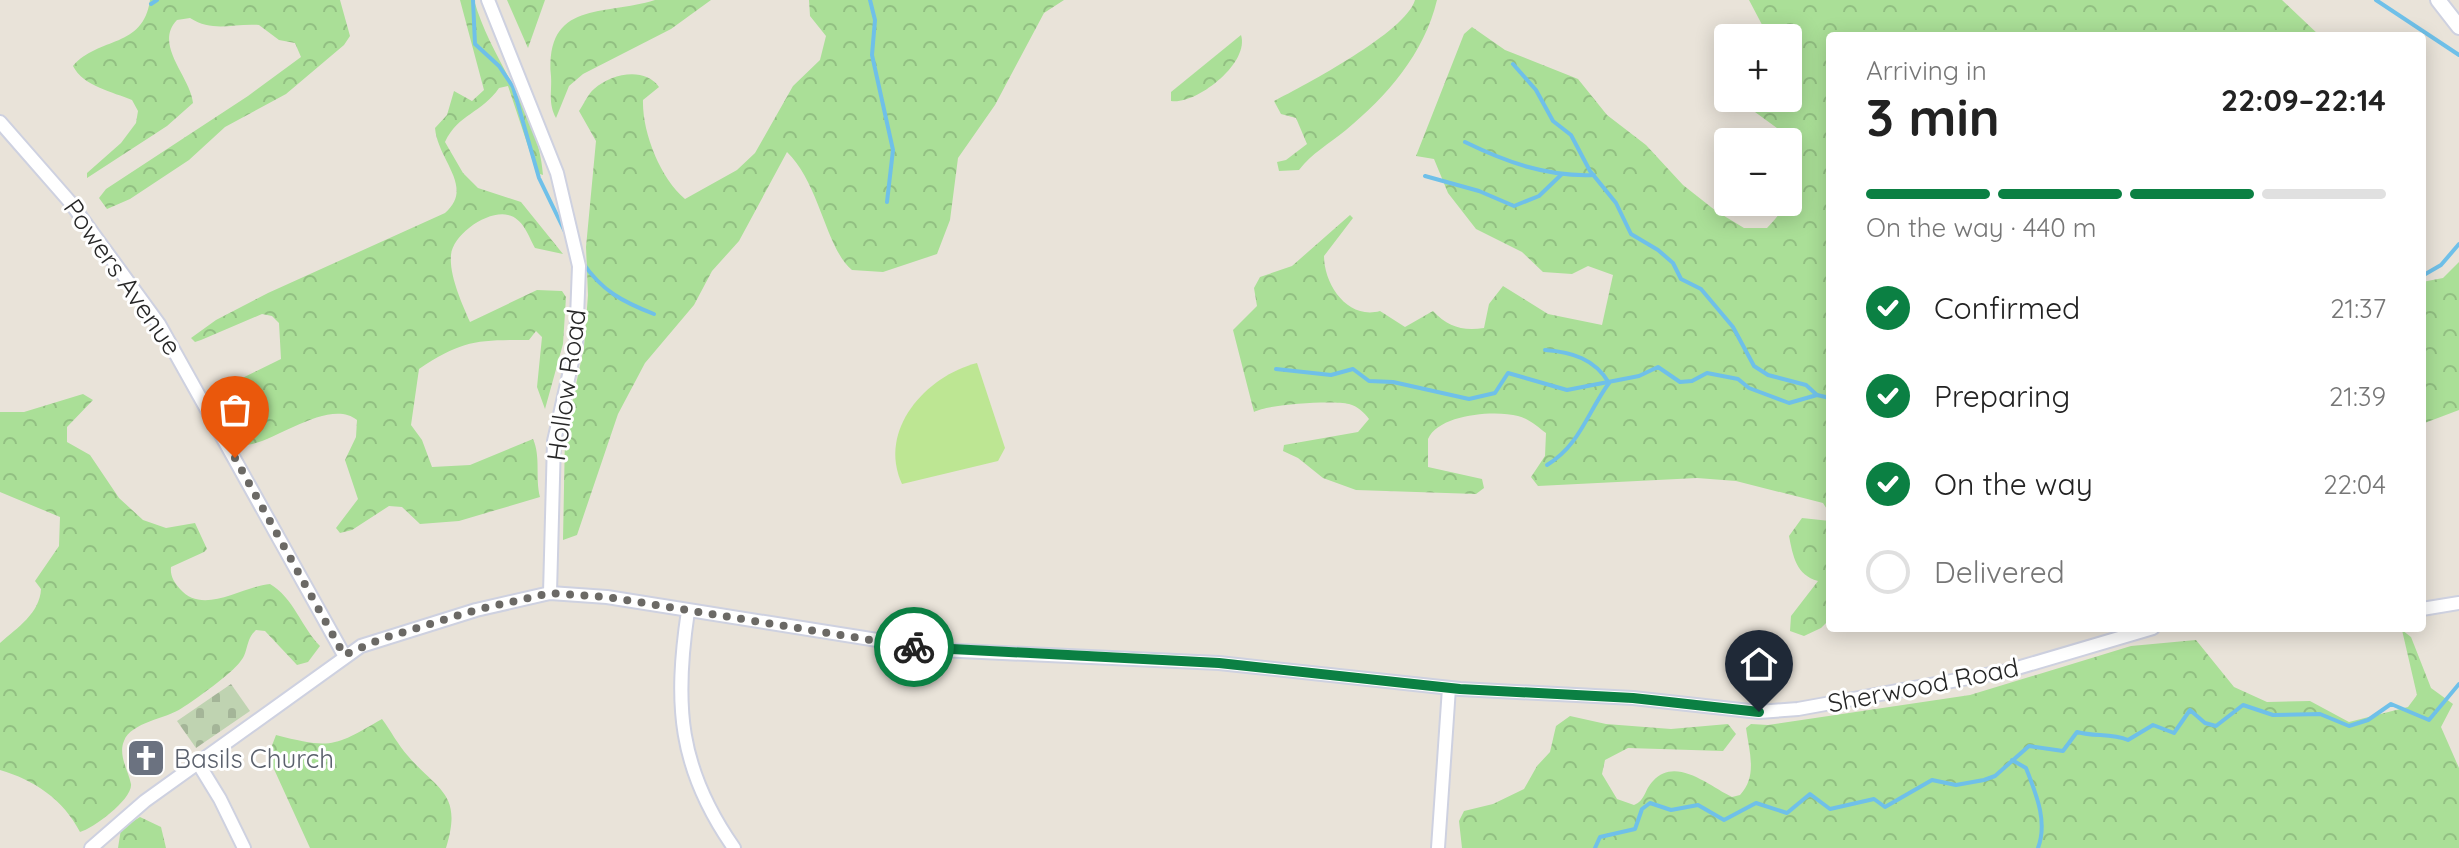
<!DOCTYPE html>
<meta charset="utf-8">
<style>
body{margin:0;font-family:Quicksand,sans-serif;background:#f6f6f6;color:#222;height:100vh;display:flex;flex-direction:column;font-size:30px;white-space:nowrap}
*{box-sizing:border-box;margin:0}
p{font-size:26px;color:#767676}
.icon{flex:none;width:44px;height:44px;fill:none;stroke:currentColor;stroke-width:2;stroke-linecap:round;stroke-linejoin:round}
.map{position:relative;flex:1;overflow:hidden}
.side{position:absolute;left:1826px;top:32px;width:600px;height:600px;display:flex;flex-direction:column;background:#fff;border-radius:8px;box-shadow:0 4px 20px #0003}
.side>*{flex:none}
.controls{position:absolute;left:1714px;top:24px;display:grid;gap:16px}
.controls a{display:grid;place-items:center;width:88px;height:88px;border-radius:8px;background:#fff;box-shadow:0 4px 20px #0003;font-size:40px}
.pin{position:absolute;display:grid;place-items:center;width:68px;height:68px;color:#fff;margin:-82px -34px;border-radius:50% 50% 50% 0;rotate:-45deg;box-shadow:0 0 8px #0007}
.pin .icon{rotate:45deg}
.courier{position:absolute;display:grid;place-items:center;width:80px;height:80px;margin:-40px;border:6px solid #0b8043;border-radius:50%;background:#fff;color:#222;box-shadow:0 2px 10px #0007}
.headline em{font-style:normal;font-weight:700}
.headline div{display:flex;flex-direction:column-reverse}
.headline{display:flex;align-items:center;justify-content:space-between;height:136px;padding:0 40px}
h1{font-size:52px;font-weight:700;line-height:60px}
.bar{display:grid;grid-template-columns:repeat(4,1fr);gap:12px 8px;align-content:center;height:96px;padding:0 40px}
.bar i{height:10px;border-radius:6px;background:#e0e0e0}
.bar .selected{background:#0b8043}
.bar p{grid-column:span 4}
ol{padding:0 40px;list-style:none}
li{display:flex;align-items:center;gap:24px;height:88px}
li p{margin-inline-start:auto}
li .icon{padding:8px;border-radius:50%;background:#0b8043;color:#fff;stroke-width:4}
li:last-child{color:#767676}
li i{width:44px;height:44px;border:4px solid #e0e0e0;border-radius:50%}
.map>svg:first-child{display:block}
.forest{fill:url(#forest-crowns)}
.cemetery{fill:url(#cemetery-stones)}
.pitch{fill:#bde693}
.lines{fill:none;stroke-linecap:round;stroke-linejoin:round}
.stream{stroke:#6fc0e9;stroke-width:4}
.minor-casing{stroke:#ced1e0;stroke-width:16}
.tertiary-casing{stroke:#ced1e0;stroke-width:18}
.minor{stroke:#fff;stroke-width:12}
.tertiary{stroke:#fff;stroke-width:14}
.done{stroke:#6b6965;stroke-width:8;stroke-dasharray:0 14.4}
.route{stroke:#0b8043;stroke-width:10}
.labels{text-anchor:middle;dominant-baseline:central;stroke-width:6;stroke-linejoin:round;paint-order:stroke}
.street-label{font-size:26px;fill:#272727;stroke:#fff}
.worship-label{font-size:26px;fill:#5b616d;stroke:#fff;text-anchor:start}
</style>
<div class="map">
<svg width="2459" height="848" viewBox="0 0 2459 848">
<defs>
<pattern id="forest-crowns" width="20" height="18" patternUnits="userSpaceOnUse" patternTransform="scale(2)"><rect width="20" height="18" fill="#aadf97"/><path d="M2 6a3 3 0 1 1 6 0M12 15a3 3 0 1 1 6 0" fill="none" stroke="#92bf82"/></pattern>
<pattern id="cemetery-stones" width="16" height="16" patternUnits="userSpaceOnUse" patternTransform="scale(2)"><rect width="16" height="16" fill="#bfd3b1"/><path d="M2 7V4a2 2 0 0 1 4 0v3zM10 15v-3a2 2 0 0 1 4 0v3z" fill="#a4b598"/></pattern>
</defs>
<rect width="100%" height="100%" fill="#e9e3d9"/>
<g class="forest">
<path d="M 150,0 L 340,0 L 350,36 L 344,45 L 286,94 L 225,127 L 189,160 L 130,199 L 107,209 L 99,198 L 106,189 L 248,96 L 301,57 L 295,43 L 279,40 L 259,25 C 233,23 214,33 190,18 L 177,20 C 153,45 191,77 193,103 L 167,126 L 87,178 L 87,173 L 121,143 L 136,123 L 138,111 L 132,100 C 113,92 83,86 73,66 C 99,36 143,49 150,0 Z"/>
<path d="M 460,0 L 474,0 C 491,61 538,109 543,175 L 537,173 L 508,86 L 499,88 C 482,113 458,114 445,142 L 463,173 L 478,188 L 521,202 L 563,254 L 535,248 C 529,237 523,218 508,215 C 488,210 453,234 451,255 C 449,275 462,304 470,322 L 537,290 L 562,291 L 566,297 L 563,344 L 545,409 L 537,387 L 542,337 L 536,331 L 529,340 C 478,340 462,340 419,369 L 411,425 L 422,440 L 432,467 L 470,465 L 533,439 C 541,457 535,477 540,497 L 459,521 L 420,524 L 402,507 L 389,506 L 352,530 L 340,533 L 336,528 L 358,499 L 345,460 L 356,437 L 357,420 C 329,397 272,444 246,445 L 216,391 L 281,359 L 279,323 L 272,316 L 262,314 L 201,340 L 195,342 L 191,338 L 216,320 L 268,293 L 445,213 C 475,187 438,161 435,128 L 447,115 L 454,91 L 472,101 L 484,90 Z"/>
<path d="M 507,0 L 545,0 L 528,48 Z"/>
<path d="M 655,0 L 711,0 L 671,29 L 583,74 L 569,86 L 556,118 C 548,103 552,92 551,76 C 545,0 604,16 655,0 Z"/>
<path d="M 809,0 L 1064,0 L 1044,13 L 995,105 L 958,158 L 950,220 L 937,254 L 883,272 L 852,270 C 826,249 820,184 787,152 L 739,241 L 712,271 L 694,305 L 645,363 L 618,414 L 577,535 L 563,540 L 565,436 L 584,347 L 588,295 L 586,247 L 596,141 L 579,111 C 584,104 588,94 594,89 C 612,73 645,67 659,87 L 643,100 C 642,132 660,178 685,199 L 737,170 L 755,153 L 793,86 L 820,60 L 826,36 L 810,16 Z"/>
<path d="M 1415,0 L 1437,0 C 1424,54 1387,96 1346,130 C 1329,144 1312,153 1299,170 L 1279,171 L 1277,162 L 1286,160 L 1307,144 L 1296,118 L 1281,114 L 1274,101 C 1305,85 1406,32 1415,0 Z"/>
<path d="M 1749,0 L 2282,0 L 2320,36 L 1830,36 L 1830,514 L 1823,503 L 1736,481 L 1697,478 L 1538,486 L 1531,477 L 1545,456 L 1546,433 C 1538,427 1528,418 1518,416 C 1495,410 1439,414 1428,439 L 1428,467 L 1482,479 L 1484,488 L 1476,494 L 1356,490 L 1323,478 L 1298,458 L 1283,451 L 1284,445 L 1358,432 L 1369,419 C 1365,413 1357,406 1349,404 C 1333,400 1269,404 1254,412 L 1233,330 L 1257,306 L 1254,288 L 1260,277 L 1292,266 L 1350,215 L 1353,218 L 1324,256 C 1324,285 1348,320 1380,311 L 1405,327 L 1433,311 C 1448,327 1462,331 1484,328 L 1489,304 L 1503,286 L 1548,314 L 1602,325 L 1613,275 L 1588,266 L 1572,274 L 1543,272 L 1522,252 L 1476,229 L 1448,193 L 1434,159 L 1416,156 L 1464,34 L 1472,27 L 1505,50 L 1578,79 L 1607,115 L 1646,145 L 1683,185 L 1716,211 L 1744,228 L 1767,228 C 1791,203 1803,179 1799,144 L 1755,112 L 1767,102 L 1790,100 L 1788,38 L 1769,38 Z"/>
<path d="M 1241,35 C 1250,63 1196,105 1171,101 L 1171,92 Z"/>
<path d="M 2459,262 L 2459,410 L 2422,424 L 2422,282 L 2443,278 Z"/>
<path d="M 83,394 L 93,400 L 67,427 L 67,442 L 90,455 L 119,498 L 143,520 L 166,528 L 195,523 L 207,549 L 204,552 L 171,567 C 170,576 174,582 180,589 C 203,616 243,586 270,584 C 293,597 302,628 320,646 L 308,662 L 297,665 L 265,631 L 256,630 C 245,640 249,652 240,662 C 232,673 195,700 182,708 C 166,719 131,722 124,741 C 118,755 128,770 131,784 C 133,799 93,829 80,832 C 63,799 34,780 0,770 L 0,643 C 17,628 40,613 41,589 L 35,581 L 59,546 L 60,517 L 0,492 L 0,412 L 24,412 Z"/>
<path d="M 1802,518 L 1830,521 L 1830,619 L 1821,628 L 1804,636 L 1790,631 L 1791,616 L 1818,581 C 1796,575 1793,556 1789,536 Z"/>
<path d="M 2402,630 L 2411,637 L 2431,688 L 2453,704 L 2441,727 L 2459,768 L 2459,848 L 1462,848 L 1459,821 L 1464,811 L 1493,804 L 1524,789 L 1537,766 L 1550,752 L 1556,726 L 1570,716 L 1606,724 L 1671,729 L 1728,724 L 1736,734 L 1723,751 L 1628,748 L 1605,760 L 1602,774 L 1617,799 L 1634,805 C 1646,800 1644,790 1653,781 C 1676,756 1709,786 1732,797 L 1740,795 C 1758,776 1749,751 1746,728 L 1751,724 L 1768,725 L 1970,695 L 2131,646 L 2196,640 L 2234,687 L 2267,702 L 2310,701 L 2349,722 L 2408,707 L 2417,695 Z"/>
<path d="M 382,719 C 391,731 398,745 408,756 C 438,791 463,793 446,848 L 310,848 L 268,756 L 276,735 C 331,749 334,747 382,719 Z"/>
<path d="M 140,817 L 161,827 L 166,848 L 118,848 L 121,829 Z"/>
</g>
<path class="cemetery" d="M 231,684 L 250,711 L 196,748 L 177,721 Z"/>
<path class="pitch" d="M 977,363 L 1005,448 L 998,461 L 902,484 C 877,430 926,376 977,363 Z"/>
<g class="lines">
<g class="stream">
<path d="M 473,0 L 475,44 L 499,66 L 513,87 L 539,178 L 568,238"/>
<path d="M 870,0 L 875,20 L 872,55 L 893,150 L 887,202"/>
<path d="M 2376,0 L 2459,55"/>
<path d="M 151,4 L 157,0"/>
<path d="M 1513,64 L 1536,90 L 1553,121 L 1571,135 L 1590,171 L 1616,203 L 1631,234 L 1658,250 L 1673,263 L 1681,279 L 1701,289 L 1733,327 L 1754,366 L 1768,375 L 1806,385 L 1817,395 L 1830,398"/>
<path d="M 1465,142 C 1506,162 1547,177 1594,175"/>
<path d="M 1425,176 L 1479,191 L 1514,206 L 1539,196 L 1562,174"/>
<path d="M 583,263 C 602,291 623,302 654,314"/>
<path d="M 2422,276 L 2441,265 L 2459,244"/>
<path d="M 1545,350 C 1572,352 1595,359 1609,383"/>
<path d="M 1276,369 L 1331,375 L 1353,369 L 1369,381 L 1393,382 L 1469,399 L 1495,393 L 1508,373 L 1567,390 L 1639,376 L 1658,367 L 1680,382 L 1692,381 L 1707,373 L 1738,379 L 1749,388 L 1789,403 L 1817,395"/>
<path d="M 1547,465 C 1580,445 1587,413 1609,383"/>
<path d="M 2012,760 L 2026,768 C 2036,794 2048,821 2038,848"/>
<path d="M 1595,848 L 1600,837 L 1635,829 L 1642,809 L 1650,803 L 1671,810 L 1698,805 L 1724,820 L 1756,803 L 1787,813 L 1810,794 L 1830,809 L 1874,799 L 1885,807 L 1932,780 L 1956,785 L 1984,780 L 1995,776 L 2029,746 L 2063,751 L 2077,732 C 2095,737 2111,733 2128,740 L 2153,725 L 2174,733 L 2190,710 L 2205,723 L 2216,726 L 2243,705 L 2273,715 L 2320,714 L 2349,726 L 2368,720 L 2391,704 L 2429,720 L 2459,684"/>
</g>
<defs>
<g id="minor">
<path d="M 488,0 L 557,173 L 579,266 L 576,344 L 554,441 L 550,593"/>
<path d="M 0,122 L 70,202 L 159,324 L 344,655"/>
<path d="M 2422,609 L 2459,603"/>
<path d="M 688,611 C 674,704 678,768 734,848"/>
<path d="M 198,763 L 220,799 L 244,848"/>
<path d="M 91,848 L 145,801 L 361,646 L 476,610 L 550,593 L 607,597 L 940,650 L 1219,663 L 1460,689 L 1633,698 L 1759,712 L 1798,709 L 2007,671 L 2153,628"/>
<path d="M 1438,848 L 1449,688"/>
</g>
<path id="tertiary" d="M 2438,0 L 2459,27"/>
</defs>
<use href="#minor" class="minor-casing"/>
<use href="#tertiary" class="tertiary-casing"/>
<use href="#minor" class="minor"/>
<use href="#tertiary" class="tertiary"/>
</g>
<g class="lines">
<path class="done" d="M 235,458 L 344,655 L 381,639 L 476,610 L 550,593 L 607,597 L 914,647"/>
<path class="route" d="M 914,647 L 1219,663 L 1460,689 L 1633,698 L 1759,712"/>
</g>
<defs>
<symbol id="church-square" viewBox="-11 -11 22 22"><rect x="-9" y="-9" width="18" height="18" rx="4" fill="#6b7280" stroke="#fff"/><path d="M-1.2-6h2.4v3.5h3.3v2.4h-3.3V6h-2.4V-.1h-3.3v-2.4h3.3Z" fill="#fff"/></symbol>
</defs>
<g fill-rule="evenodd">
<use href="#church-square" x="124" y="736" width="44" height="44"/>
</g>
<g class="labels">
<g class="street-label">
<text transform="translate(123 277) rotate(55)">Powers Avenue</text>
<text transform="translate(566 385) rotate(-82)">Hollow Road</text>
<text transform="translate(1923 685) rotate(-11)">Sherwood Road</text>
</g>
<g class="worship-label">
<text x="174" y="758">Basils Church</text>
</g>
</g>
</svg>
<div class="controls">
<a>+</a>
<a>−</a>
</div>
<div class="pin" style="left:235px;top:458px;background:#ea580c"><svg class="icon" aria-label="bag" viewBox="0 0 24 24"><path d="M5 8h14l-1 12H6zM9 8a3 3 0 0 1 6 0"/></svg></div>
<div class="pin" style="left:1759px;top:712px;background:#1f2937"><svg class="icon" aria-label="home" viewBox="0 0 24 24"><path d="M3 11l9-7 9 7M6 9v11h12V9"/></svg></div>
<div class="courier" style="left:914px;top:647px"><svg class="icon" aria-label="bike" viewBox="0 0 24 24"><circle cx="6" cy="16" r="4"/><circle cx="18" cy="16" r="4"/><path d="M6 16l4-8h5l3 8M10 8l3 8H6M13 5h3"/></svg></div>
<section class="side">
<div class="headline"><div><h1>3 min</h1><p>Arriving in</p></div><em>22:09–22:14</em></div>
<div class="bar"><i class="selected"></i><i class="selected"></i><i class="selected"></i><i></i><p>On the way · 440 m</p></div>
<ol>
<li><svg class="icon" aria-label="check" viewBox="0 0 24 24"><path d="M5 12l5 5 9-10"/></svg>Confirmed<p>21:37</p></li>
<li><svg class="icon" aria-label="check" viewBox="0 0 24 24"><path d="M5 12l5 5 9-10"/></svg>Preparing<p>21:39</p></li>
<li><svg class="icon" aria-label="check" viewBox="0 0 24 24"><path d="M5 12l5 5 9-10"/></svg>On the way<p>22:04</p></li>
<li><i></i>Delivered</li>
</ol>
</section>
</div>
